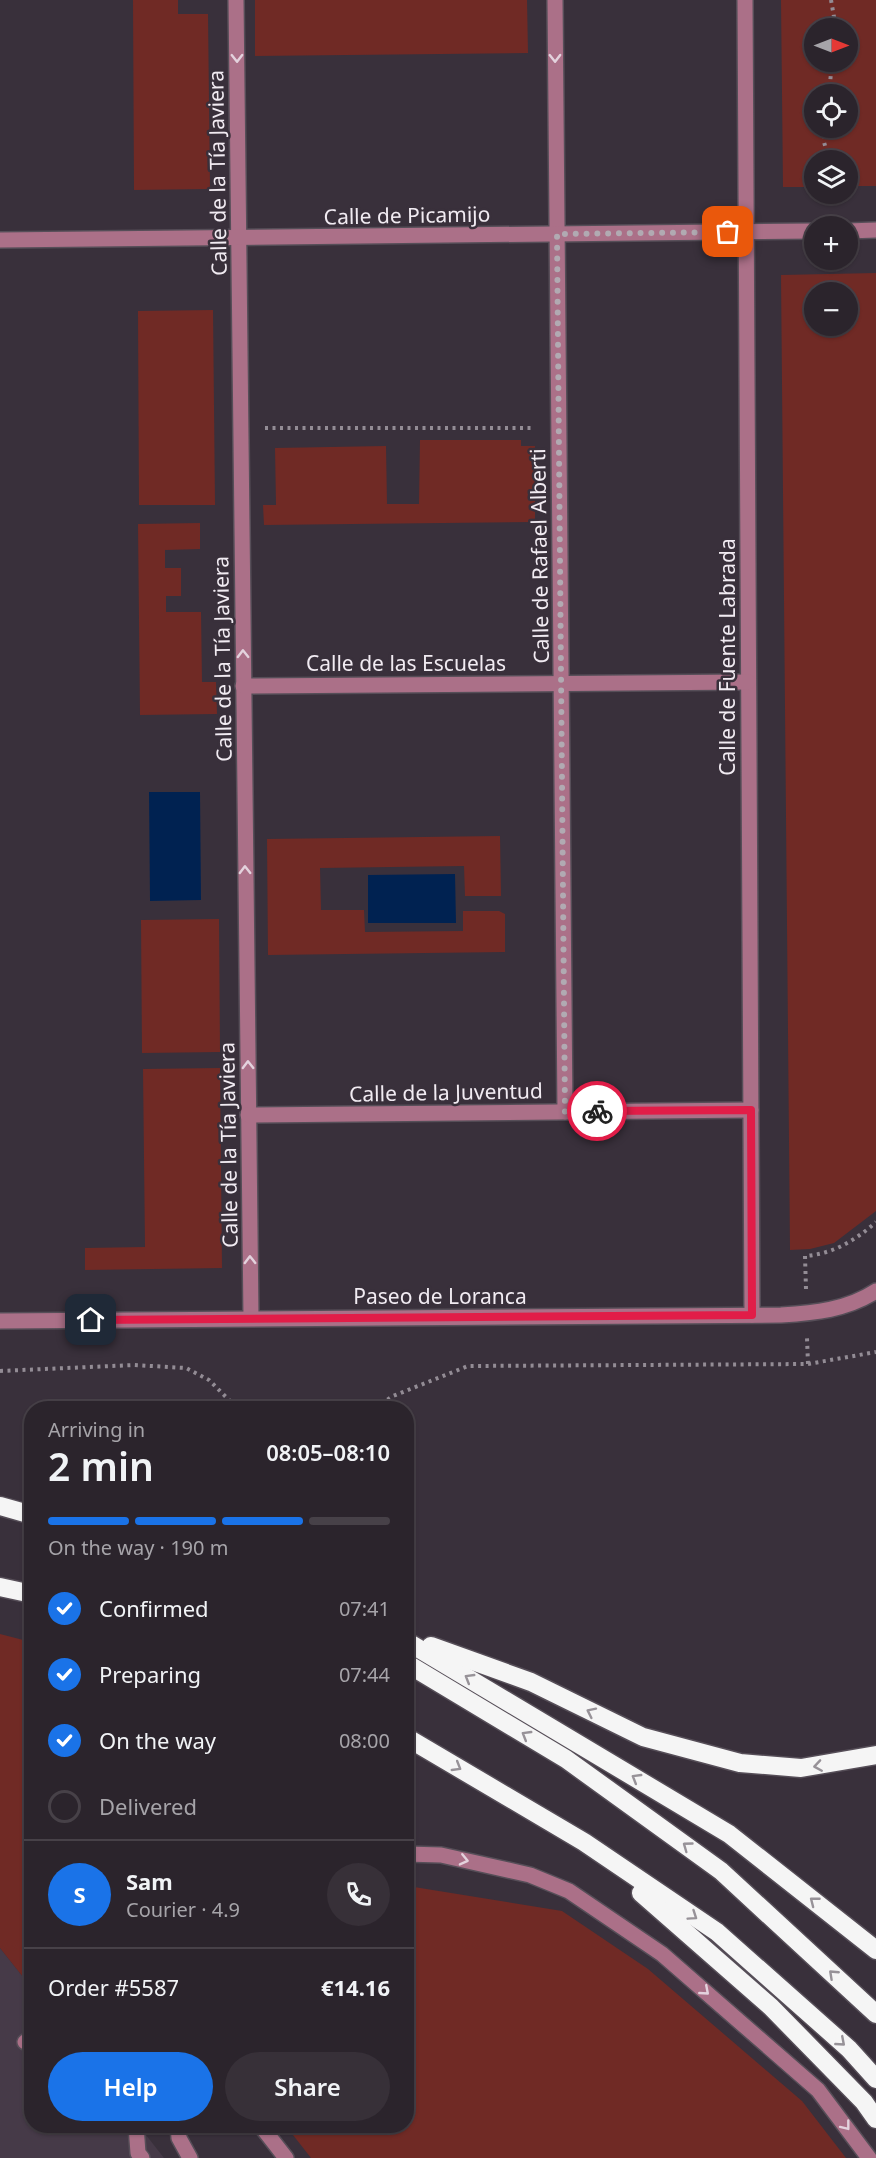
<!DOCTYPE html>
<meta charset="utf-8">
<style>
body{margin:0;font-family:"Noto Sans",sans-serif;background:#373038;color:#f1f3f6;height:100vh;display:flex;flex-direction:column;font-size:22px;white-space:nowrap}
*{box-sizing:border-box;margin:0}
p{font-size:20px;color:#a6a4a9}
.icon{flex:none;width:33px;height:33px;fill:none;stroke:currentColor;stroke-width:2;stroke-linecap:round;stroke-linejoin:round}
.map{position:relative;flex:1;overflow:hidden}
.side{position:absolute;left:24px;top:1401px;width:390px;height:732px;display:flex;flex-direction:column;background:#2b242c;border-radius:24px;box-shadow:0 2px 4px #0004,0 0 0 2px #474148}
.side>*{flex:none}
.needle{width:39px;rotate:90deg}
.buttons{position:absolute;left:804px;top:18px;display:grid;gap:12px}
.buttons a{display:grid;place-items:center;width:54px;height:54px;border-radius:50%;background:#2b242c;box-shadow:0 2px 4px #0004,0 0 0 2px #474148;font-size:30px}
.pin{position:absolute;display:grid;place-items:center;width:51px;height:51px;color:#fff;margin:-26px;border-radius:12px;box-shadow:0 3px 9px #0006}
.courier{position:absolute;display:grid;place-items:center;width:60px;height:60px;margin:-30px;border:4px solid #e11d48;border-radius:50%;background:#fff;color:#222;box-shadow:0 2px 8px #0007}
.headline em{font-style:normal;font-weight:600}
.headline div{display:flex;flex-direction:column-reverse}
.headline{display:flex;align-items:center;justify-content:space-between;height:102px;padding:0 24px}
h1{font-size:39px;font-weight:600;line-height:45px}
.bar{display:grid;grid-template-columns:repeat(4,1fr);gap:9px 6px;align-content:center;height:72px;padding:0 24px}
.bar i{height:8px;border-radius:4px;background:#474148}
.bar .active{background:#1a73e8}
.bar p{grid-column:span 4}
.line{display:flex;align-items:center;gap:15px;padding:0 24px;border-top:2px solid #474148}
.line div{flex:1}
.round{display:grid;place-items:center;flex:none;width:63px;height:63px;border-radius:32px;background:#373038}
ol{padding:0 24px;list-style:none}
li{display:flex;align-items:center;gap:18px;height:66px}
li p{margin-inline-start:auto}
li .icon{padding:6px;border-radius:50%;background:#1a73e8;color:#fff;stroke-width:4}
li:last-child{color:#a6a4a9}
li i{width:33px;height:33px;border:3px solid #474148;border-radius:50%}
.cta{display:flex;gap:12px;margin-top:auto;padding:12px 24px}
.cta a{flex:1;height:69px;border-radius:36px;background:#1a73e8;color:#fff;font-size:24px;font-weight:600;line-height:69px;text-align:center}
.cta a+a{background:#373038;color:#f1f3f6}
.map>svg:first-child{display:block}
.built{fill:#463a48}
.green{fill:#702a25;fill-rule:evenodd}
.water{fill:#002251}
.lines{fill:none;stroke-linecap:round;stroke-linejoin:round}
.minor-casing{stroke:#564e58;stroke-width:18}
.highway-casing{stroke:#564e58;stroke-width:21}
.path{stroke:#938c95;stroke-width:4;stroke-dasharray:3 4.5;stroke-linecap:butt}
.minor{stroke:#ab7088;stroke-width:15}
.highway{stroke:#f5f5f5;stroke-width:18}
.oneway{stroke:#e3d2dd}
.oneway2{stroke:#979298}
.done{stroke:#b1aab2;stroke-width:6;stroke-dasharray:0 10.8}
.route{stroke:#e11d48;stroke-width:8}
.labels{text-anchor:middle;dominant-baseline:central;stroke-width:5;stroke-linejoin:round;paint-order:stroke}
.street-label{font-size:21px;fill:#f1ebf2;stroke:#39303b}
</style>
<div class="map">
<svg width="876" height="2158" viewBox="0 0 876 2158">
<rect width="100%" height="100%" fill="#39303b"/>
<path class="built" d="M 0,1948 L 31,1987 L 32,2126 L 139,2126 L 164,2158 L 0,2158 Z"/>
<g class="green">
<path d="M 133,0 L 178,0 L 178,14 L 208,14 L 210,189 L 134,190 Z"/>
<path d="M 255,0 L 527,0 L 528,53 L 255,56 Z"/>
<path d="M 781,0 L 876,0 L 876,186 L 848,186 L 848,160 L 814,160 L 814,187 L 783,187 ZM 814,28 L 848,28 L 848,62 L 814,62 ZM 814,94 L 848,94 L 848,128 L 814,128 Z"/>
<path d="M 876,273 L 876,1211 L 834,1243 L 810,1249 L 790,1250 L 781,275 ZM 814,292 L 848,292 L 848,326 L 814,326 Z"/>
<path d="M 213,310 L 215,505 L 139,505 L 138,311 Z"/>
<path d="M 420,440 L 521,440 L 521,446 L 535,446 L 535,522 L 264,525 L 263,505 L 276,505 L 275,448 L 386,446 L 387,504 L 419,504 Z"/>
<path d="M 200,523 L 200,549 L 165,550 L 165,568 L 181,568 L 181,596 L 166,596 L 166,612 L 201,612 L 202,682 L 216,682 L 217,714 L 140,715 L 138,524 Z"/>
<path d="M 500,836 L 501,896 L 465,896 L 464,866 L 320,868 L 321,910 L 364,910 L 365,932 L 463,931 L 463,911 L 499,911 L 505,914 L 505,952 L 268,955 L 267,839 Z"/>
<path d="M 219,919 L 220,1052 L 142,1053 L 141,920 Z"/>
<path d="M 220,1068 L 222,1268 L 85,1270 L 85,1248 L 145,1247 L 143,1069 Z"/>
<path d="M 0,1634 L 31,1642 L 31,1987 L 0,1948 Z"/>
<path d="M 414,1887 L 562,1911 L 648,1969 L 802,2101 L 846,2158 L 311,2158 L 286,2126 L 406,2126 L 406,1889 Z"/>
</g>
<g class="water">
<path d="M 149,792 L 200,792 L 201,900 L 150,901 Z"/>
<path d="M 455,874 L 456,923 L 368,923 L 368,875 Z"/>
</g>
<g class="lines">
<defs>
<g id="minor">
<path d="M 236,0 L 251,1318"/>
<path d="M 555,0 L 565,1112"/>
<path d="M 745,0 L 752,1315"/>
<path d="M 848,231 L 876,230"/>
<path d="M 0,240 L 814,231"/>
<path d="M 243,686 L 748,682"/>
<path d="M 248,1115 L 751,1110"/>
<path d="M 0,1321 L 781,1315 C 814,1313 847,1310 876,1291"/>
<path d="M 406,1854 L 441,1855 L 530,1875 L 569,1891 L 662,1954 L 818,2090 L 869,2158"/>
<path d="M 25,2042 L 32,2037"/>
<path d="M 136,2126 L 138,2153 L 142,2158"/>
<path d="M 178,2126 L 179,2138 L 190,2158"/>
<path d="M 261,2126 L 286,2158"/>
</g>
<g id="highway">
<path d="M 0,1506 L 32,1515"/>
<path d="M 0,1587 L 32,1594"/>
<path d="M 406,1641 L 729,1834 L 876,1950"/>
<path d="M 431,1646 L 531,1682 L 643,1737 L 740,1763 L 801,1768 L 876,1755"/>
<path d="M 406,1663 L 566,1759 L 721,1871 L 876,2014"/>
<path d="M 406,1737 L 584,1842 L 717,1932 L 849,2049 L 876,2079"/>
<path d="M 641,1893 L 771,2007 L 864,2102 L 876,2119"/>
</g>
</defs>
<use href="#minor" class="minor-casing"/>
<use href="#highway" class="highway-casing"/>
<g class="path">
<path d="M 831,0 L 836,28"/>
<path d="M 829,94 L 832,62"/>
<path d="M 825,128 L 824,142 L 829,160"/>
<path d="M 265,428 L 534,428"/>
<path d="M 806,1289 L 805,1256 C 833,1254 856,1240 876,1222"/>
<path d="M 808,1364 L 876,1352"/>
<path d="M 0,1371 L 134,1365 L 186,1368 L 209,1380 L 237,1408"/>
<path d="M 375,1408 L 393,1396 L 468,1366 L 808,1364 L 807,1338"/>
</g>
<use href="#minor" class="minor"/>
<use href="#highway" class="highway"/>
</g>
<defs><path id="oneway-chevron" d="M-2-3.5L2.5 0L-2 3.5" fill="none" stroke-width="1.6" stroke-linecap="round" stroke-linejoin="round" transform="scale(1.5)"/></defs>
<g class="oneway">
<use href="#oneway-chevron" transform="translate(237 58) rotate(89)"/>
<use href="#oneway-chevron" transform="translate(555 58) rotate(89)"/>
<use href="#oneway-chevron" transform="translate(243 654) rotate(-91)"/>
<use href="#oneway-chevron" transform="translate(245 870) rotate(-91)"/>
<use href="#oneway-chevron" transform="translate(248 1065) rotate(-91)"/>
<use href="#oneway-chevron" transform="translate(250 1260) rotate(-91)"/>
<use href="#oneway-chevron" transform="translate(464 1860) rotate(13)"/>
<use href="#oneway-chevron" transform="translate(705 1991) rotate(41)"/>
<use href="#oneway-chevron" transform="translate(846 2126) rotate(52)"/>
</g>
<g class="oneway2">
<use href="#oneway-chevron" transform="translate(469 1678) rotate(-149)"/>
<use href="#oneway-chevron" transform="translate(591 1712) rotate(-154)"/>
<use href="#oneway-chevron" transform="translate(526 1735) rotate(-149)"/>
<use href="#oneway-chevron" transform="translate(818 1766) rotate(171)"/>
<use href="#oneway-chevron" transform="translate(457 1767) rotate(31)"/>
<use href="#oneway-chevron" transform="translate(636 1778) rotate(-149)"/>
<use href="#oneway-chevron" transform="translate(687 1846) rotate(-144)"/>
<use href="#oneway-chevron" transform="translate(814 1901) rotate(-142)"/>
<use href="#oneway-chevron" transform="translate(693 1916) rotate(34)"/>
<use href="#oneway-chevron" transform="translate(833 1974) rotate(-137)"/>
<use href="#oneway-chevron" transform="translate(841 2042) rotate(41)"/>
</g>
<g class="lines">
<path class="done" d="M 597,1111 L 565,1112 L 557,234 L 728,232"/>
<path class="route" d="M 91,1320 L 752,1315 L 751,1110 L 597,1111"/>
</g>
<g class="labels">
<g class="street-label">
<text transform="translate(217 173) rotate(-91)">Calle de la Tía Javiera</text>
<text transform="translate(407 215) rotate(-1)">Calle de Picamijo</text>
<text transform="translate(539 556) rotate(-91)">Calle de Rafael Alberti</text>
<text transform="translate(727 657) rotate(-90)">Calle de Fuente Labrada</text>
<text transform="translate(222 659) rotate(-91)">Calle de la Tía Javiera</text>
<text x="406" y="663">Calle de las Escuelas</text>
<text transform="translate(446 1092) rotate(-1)">Calle de la Juventud</text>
<text transform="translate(228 1145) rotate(-91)">Calle de la Tía Javiera</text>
<text x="440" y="1296">Paseo de Loranca</text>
</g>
</g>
</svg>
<div class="buttons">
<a><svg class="needle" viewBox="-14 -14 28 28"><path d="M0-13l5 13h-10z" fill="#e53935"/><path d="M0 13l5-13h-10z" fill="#a6a4a9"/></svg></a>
<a><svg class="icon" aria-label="locate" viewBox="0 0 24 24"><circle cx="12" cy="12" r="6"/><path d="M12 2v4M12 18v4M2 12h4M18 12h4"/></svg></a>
<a><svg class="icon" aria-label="layers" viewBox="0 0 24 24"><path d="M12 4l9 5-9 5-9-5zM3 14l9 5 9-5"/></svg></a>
<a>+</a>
<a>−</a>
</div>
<div class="pin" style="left:728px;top:232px;background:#ea580c"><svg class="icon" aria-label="bag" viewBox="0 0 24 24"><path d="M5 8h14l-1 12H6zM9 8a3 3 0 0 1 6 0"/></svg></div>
<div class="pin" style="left:91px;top:1320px;background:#1f2937"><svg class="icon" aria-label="home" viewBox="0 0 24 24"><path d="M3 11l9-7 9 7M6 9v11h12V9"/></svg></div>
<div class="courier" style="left:597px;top:1111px"><svg class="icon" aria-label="bike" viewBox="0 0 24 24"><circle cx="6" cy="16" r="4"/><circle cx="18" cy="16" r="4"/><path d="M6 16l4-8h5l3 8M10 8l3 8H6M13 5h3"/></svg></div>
<section class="side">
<div class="headline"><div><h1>2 min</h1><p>Arriving in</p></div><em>08:05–08:10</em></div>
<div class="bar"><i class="active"></i><i class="active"></i><i class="active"></i><i></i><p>On the way · 190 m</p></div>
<ol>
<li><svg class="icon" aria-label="check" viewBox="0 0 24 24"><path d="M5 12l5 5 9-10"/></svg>Confirmed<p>07:41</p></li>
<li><svg class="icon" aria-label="check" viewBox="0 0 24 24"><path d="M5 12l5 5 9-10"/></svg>Preparing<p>07:44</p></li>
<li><svg class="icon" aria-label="check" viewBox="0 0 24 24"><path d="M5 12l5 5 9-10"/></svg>On the way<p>08:00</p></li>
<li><i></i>Delivered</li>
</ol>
<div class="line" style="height:108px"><b class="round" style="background:#1a73e8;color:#fff">S</b><div><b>Sam</b><p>Courier · 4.9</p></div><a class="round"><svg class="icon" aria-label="phone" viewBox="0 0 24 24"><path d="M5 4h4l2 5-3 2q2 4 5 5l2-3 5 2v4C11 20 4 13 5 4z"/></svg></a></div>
<div class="line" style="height:78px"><div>Order #5587</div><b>€14.16</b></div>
<div class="cta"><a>Help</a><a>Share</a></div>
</section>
</div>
